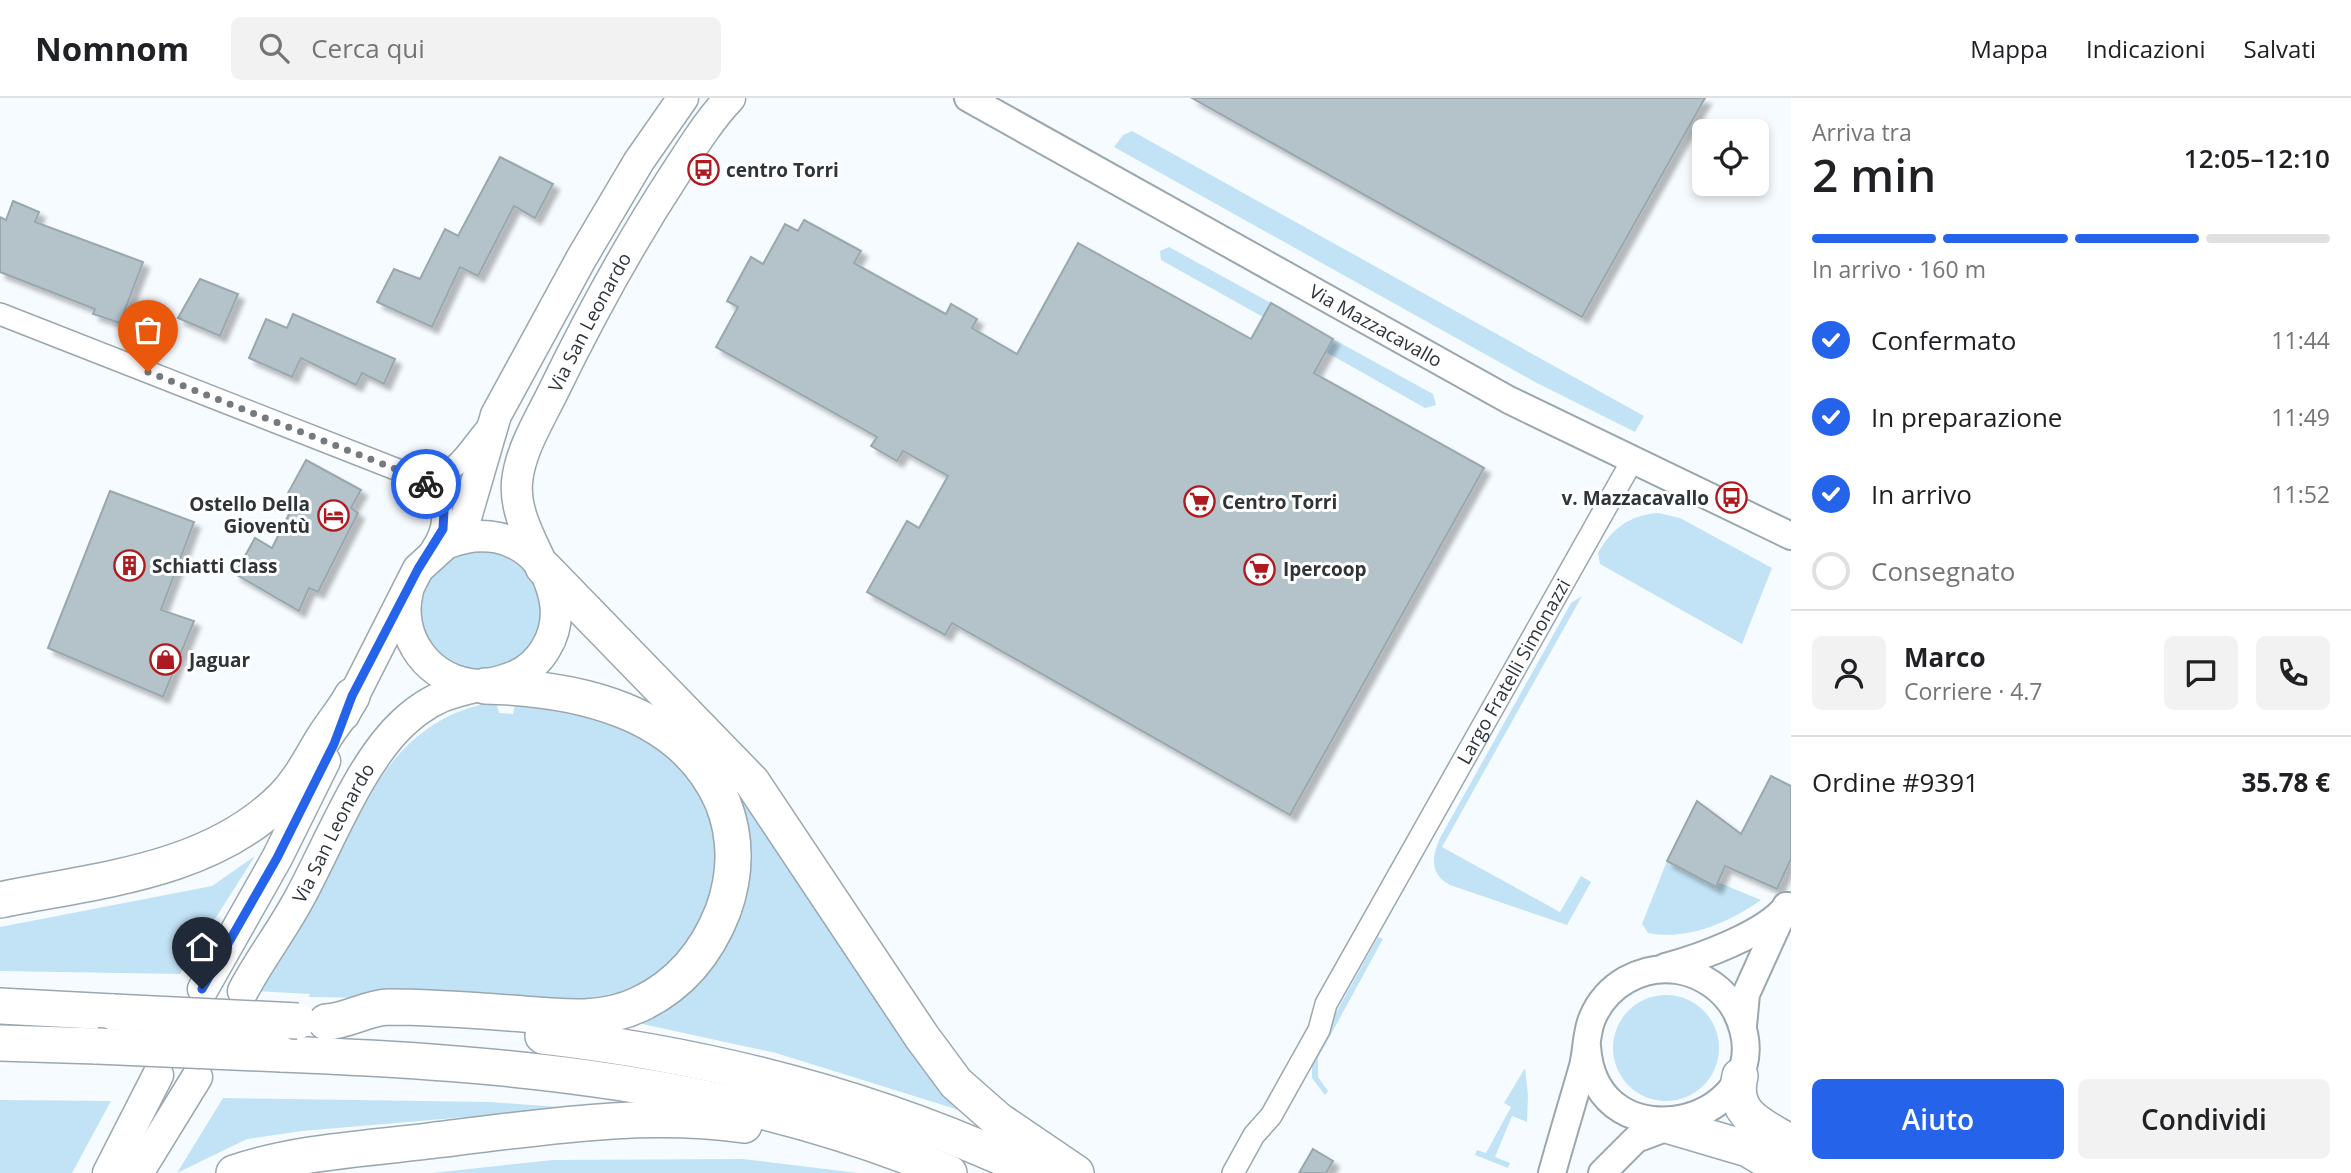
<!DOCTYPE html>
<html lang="it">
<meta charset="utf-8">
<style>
body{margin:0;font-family:"Open Sans",sans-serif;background:#f2f2f2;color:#202124;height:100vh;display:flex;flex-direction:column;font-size:26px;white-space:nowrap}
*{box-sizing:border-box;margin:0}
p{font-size:23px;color:#757577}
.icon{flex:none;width:38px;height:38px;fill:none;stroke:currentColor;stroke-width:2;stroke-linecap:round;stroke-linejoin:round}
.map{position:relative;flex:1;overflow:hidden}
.sheet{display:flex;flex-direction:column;background:#fff;width:560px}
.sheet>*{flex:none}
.controls{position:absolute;left:1692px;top:21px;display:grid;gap:14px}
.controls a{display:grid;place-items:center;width:77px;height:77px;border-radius:10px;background:#fff;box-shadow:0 4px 10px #0003;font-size:35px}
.pin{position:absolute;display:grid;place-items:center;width:60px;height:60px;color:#fff;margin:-72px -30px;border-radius:50% 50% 50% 0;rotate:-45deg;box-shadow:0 0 7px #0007}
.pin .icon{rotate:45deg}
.courier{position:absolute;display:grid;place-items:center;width:70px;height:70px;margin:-35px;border:5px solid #2563eb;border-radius:50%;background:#fff;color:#222;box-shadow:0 2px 9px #0007}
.head em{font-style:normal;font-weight:600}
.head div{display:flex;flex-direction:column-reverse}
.head{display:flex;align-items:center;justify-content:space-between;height:119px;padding:0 21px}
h1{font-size:46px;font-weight:600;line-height:52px}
.bar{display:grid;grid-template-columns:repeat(4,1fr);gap:10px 7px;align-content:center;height:84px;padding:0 21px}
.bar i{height:9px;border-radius:5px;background:#e0e0e0}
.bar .current{background:#2563eb}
.bar p{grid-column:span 4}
.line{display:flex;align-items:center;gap:18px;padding:0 21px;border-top:2px solid #e0e0e0}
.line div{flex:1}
.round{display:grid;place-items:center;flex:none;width:74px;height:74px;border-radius:10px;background:#f2f2f2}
ol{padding:0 21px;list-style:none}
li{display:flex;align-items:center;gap:21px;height:77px}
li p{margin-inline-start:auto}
li .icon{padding:7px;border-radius:50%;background:#2563eb;color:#fff;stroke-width:4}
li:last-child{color:#757577}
li i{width:38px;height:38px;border:4px solid #e0e0e0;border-radius:50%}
.action{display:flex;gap:14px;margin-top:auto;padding:14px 21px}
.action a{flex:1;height:80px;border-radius:10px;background:#2563eb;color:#fff;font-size:28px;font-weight:600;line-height:80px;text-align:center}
.action a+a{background:#f2f2f2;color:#202124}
header{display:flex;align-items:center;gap:42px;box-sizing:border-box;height:98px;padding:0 35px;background:#fff;border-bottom:2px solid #e0e0e0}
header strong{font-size:33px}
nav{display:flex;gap:38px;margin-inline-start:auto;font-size:24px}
.search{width:490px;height:63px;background:#f2f2f2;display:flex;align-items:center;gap:18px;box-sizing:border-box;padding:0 24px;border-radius:10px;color:#757577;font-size:26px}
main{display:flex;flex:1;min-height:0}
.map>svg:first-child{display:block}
.green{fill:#c2e3f6}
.building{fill:#b4c2ca;stroke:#99a7ae;stroke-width:2;filter:url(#shadow)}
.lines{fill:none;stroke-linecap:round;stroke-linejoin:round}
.minor-casing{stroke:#9aa7ae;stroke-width:24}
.tertiary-casing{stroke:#9aa7ae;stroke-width:30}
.secondary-casing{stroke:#9aa7ae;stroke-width:33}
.trunk-casing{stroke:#9aa7ae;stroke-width:38}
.minor{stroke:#fff;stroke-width:21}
.tertiary{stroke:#fff;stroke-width:26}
.secondary{stroke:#fff;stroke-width:30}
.trunk{stroke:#fff;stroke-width:35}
.trunk-bridge-casing{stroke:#9aa7ae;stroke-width:38;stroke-linecap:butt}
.trunk-bridge{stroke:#fff;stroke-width:35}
.done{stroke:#747a7d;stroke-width:7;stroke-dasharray:0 12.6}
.route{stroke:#2563eb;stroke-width:9}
.labels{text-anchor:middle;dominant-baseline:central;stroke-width:6;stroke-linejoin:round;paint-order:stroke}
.poi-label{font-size:19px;font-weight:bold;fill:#2e3437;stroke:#fff;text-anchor:start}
.street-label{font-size:19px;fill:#2e3437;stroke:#fff}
</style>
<header>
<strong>Nomnom</strong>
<div class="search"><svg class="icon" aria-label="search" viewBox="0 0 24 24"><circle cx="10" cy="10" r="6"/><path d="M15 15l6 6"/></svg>Cerca qui</div>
<nav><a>Mappa</a><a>Indicazioni</a><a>Salvati</a></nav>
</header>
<main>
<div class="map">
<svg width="1791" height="1075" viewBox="0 0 1791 1075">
<defs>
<filter id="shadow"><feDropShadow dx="6" dy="6" stdDeviation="2" flood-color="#0004"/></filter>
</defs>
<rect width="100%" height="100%" fill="#f6fbff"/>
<g class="green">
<path d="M 1132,33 L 1644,318 L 1635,334 L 1535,284 L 1114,49 L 1123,37 Z"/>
<path d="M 1169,149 L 1271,205 L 1263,219 L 1161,162 L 1160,153 Z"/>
<path d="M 1333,241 L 1433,296 L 1436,307 L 1425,310 L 1326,254 Z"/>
<path d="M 1658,415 L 1680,420 L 1772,470 L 1742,546 L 1600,466 L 1598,455 C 1611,431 1630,417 1658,415 Z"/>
<circle cx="481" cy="512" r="60"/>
<path d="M 1582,498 L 1442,749 L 1560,814 L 1581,778 L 1591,784 L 1567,827 L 1450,787 C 1429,776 1432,758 1440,740 L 1571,505 Z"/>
<path d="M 496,604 L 499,615 L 513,616 L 515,607 L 566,607 L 663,647 L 707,703 L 720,756 L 706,817 L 669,870 L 609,904 L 309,899 L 310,896 L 255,893 C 276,861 300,828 318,794 C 362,713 392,619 496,604 Z"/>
<path d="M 722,672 L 963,1012 L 962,1013 L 776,955 L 638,925 L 716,852 Z"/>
<path d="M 255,758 L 180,876 L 0,873 L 0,829 L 212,788 Z"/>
<path d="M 1667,763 L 1761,802 C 1730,824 1687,843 1648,835 L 1642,826 Z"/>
<path d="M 1378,839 L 1383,841 L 1318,960 L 1318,979 L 1328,993 L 1325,997 L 1312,980 L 1312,958 Z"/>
<circle cx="1666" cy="950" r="53"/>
<path d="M 1525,970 L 1528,997 L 1527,1024 L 1512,1018 L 1495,1059 L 1510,1065 L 1508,1070 L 1475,1057 L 1477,1052 L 1486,1055 L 1511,1009 L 1504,1005 Z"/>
<path d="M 223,1000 L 489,1004 L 572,1010 L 302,1033 L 247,1041 L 177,1075 Z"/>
<path d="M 0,1002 L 111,1003 L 72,1075 L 0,1075 Z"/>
<path d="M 743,1061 L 858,1075 L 432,1075 L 553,1062 Z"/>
</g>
<g class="building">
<path d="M 1192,0 L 1705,0 L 1582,219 Z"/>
<path d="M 500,59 L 553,86 L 535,120 L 514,108 L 478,178 L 460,169 L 432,229 L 377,204 L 394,171 L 420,181 L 445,131 L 458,138 Z"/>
<path d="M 13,103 L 39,114 L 35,124 L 143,164 L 120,225 L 93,216 L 95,211 L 0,174 L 0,119 L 6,122 Z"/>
<path d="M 804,122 L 861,153 L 854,165 L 946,216 L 951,206 L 977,221 L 972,230 L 1017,256 L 1078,145 L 1251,241 L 1271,205 L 1333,241 L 1314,275 L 1484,370 L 1290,717 L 952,525 L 945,537 L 867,494 L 907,423 L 919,430 L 948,378 L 903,353 L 897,363 L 871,348 L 877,339 L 716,249 L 738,209 L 727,203 L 751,159 L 763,166 L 785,126 L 798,133 Z"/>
<path d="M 200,181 L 238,196 L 220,238 L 178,220 Z"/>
<path d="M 293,216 L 395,261 L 384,286 L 362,275 L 356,287 L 301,260 L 292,279 L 249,260 L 266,221 L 287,230 Z"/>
<path d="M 306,362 L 361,392 L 351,410 L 358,415 L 318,494 L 309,490 L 299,513 L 235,476 L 255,440 L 272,450 L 297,400 L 288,395 Z"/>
<path d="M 110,393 L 194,424 L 161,512 L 194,523 L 163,599 L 48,550 Z"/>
<path d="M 1771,678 L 1791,688 L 1791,761 L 1777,791 L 1725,768 L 1716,789 L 1667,763 L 1697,703 L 1741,736 Z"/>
<path d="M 1313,1051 L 1333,1063 L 1326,1075 L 1299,1075 Z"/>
</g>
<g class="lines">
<defs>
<g id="minor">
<path d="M 0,216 L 421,381 C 445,403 450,424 431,452"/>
<path d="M 421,381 C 460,375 463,358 487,330"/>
<path id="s1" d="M 1233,1075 L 1254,1037 L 1271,1018 L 1319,932 L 1326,906 L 1632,363"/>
</g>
<g id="tertiary">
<path id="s2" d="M 968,0 L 1509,302 L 1791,438"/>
<path d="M 1665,869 C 1699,860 1766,836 1787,808"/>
<path d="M 1743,928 L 1746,896 L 1786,808"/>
<path d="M 1552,1075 C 1562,1039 1573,1003 1583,968 C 1587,952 1586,936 1592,921 C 1606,887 1641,867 1677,872 C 1702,876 1724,891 1736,913 C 1791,1024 1595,1075 1587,948"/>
<path d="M 1602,1075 L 1636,1041 L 1668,1029"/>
</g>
<g id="secondary">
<path d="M 448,445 C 481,432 516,437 539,465"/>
<path d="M 408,493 C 396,540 430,585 479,587"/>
<path d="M 344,617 L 418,471 L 463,430 L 496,317 L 581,161 L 639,63 L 683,0"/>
<path d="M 203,891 L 277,760 L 325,663"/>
<path id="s3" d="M 243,893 C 260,861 283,831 300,799 C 329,746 360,664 404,624 C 419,610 436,599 456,594 C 491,583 525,586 546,550 C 581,492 512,443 517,384 C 520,352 540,321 554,292 C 590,218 630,145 675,76 C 692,50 709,22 730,0"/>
<path d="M 108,1075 L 158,977"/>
<path d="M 138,1075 L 197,979"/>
</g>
<g id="trunk">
<path d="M 543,469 L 752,684 L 922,939 L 956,985 L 998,1022 L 1076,1075"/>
<path d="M 0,802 C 97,782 209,774 283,700 C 301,682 311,660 325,638 C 333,625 344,613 352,598"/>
<path d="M 0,908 L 113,914"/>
<path d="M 326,924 C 348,923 366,910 388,909 C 428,909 469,912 510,915 C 553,918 599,926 640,906 C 680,887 707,854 723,813 C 736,777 737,741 723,705 C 684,612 575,590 485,588"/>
<path d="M 543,938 C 714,958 880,1001 1036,1075"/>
<path d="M 0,945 L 97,948"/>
<path d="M 281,956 C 511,965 734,984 949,1075"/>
<path d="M 1740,978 C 1730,1017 1763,1028 1791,1045"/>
<path d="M 1670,1028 L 1748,1051 L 1788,1075"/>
<path d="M 234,1075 C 296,1054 363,1051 428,1043 C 533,1031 638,1012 744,1027"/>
</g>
</defs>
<use href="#minor" class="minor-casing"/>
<use href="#tertiary" class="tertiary-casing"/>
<use href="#secondary" class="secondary-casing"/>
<use href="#trunk" class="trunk-casing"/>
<use href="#minor" class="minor"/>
<use href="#tertiary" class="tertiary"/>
<use href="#secondary" class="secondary"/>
<use href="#trunk" class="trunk"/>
<defs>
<g id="trunk-bridge">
<path d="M 113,914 L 298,923"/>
<path d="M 97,948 L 281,956"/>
</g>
</defs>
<use href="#trunk-bridge" class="trunk-bridge-casing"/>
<use href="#trunk-bridge" class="trunk-bridge"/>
</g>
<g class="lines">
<path class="done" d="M 148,274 L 421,381 L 426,386"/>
<path class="route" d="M 202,891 L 277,760 L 334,646 L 352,598 L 418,471 L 443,431 L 444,412 L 426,386"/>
</g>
<defs>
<symbol id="bus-ring" viewBox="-11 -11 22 22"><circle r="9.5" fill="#fff" stroke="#ad1b20" stroke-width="1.5"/><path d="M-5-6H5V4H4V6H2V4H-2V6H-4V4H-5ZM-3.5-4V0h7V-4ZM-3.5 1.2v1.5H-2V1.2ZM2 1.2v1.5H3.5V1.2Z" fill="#ad1b20"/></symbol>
<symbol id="supermarket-ring" viewBox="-11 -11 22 22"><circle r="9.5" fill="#fff" stroke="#ad1b20" stroke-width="1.5"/><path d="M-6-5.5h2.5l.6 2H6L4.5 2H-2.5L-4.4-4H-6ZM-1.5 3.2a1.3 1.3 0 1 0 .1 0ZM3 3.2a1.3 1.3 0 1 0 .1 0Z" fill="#ad1b20"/></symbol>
<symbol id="hotel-ring" viewBox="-11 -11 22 22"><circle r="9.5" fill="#fff" stroke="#ad1b20" stroke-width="1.5"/><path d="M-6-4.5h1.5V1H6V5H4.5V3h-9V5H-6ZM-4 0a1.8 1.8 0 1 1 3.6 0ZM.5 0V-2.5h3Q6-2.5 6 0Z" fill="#ad1b20"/></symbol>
<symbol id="building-ring" viewBox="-11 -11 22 22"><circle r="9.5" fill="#fff" stroke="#ad1b20" stroke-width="1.5"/><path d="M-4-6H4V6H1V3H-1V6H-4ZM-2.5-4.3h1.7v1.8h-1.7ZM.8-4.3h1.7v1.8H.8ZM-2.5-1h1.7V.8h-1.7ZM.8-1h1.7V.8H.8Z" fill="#ad1b20"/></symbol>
<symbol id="shop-ring" viewBox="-11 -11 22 22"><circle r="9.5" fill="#fff" stroke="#ad1b20" stroke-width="1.5"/><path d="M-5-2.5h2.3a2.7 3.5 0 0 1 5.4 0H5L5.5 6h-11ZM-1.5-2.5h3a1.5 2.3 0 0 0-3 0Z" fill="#ad1b20"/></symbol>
</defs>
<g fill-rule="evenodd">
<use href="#bus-ring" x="686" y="54" width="35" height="35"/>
<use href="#bus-ring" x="1714" y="382" width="35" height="35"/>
<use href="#supermarket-ring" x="1182" y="386" width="35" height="35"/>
<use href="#hotel-ring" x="316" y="400" width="35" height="35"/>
<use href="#building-ring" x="112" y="450" width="35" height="35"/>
<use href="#supermarket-ring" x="1242" y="454" width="35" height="35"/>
<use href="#shop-ring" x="148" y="544" width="35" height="35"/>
</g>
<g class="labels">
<g class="poi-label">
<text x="726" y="72">centro Torri</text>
<text x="1709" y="400" text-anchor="end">v. Mazzacavallo</text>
<text x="1222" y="404">Centro Torri</text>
<text x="310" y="406" text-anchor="end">Ostello Della<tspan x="310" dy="22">Gioventù</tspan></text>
<text x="152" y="468">Schiatti Class</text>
<text x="1283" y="471">Ipercoop</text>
<text x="189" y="562">Jaguar</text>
</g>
<g class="street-label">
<text stroke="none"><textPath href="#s3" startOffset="830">Via San Leonardo</textPath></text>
<text stroke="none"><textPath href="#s2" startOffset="467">Via Mazzacavallo</textPath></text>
<text stroke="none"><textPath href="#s1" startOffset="576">Largo Fratelli Simonazzi</textPath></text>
<text stroke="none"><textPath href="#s3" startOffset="182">Via San Leonardo</textPath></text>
</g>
</g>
</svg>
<div class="controls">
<a><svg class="icon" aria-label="locate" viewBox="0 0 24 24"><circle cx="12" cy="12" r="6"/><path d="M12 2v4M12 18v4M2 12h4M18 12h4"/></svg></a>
</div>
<div class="pin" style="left:148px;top:274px;background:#ea580c"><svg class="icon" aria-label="bag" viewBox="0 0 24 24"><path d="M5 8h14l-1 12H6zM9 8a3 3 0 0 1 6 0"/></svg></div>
<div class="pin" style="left:202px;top:891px;background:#1f2937"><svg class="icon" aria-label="home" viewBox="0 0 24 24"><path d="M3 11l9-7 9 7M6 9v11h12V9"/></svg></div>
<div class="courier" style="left:426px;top:386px"><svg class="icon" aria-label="bike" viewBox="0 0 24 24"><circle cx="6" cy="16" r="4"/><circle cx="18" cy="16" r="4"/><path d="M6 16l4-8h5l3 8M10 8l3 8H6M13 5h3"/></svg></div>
</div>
<section class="sheet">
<div class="head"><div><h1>2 min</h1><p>Arriva tra</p></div><em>12:05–12:10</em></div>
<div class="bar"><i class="current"></i><i class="current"></i><i class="current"></i><i></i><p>In arrivo · 160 m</p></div>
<ol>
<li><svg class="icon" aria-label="check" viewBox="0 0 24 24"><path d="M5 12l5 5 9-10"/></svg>Confermato<p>11:44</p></li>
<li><svg class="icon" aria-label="check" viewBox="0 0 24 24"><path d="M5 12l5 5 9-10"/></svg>In preparazione<p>11:49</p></li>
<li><svg class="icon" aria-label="check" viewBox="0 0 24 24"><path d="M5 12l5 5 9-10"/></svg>In arrivo<p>11:52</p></li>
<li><i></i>Consegnato</li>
</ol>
<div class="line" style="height:126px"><a class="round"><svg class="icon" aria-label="person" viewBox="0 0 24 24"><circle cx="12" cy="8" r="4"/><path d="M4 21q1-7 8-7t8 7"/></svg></a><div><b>Marco</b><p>Corriere · 4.7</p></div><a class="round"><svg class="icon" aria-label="chat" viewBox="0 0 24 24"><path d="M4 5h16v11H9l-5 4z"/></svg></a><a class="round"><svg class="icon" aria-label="phone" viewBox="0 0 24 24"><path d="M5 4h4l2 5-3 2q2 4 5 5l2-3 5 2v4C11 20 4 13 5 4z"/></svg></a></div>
<div class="line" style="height:91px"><div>Ordine #9391</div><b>35.78 €</b></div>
<div class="action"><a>Aiuto</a><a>Condividi</a></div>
</section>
</main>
